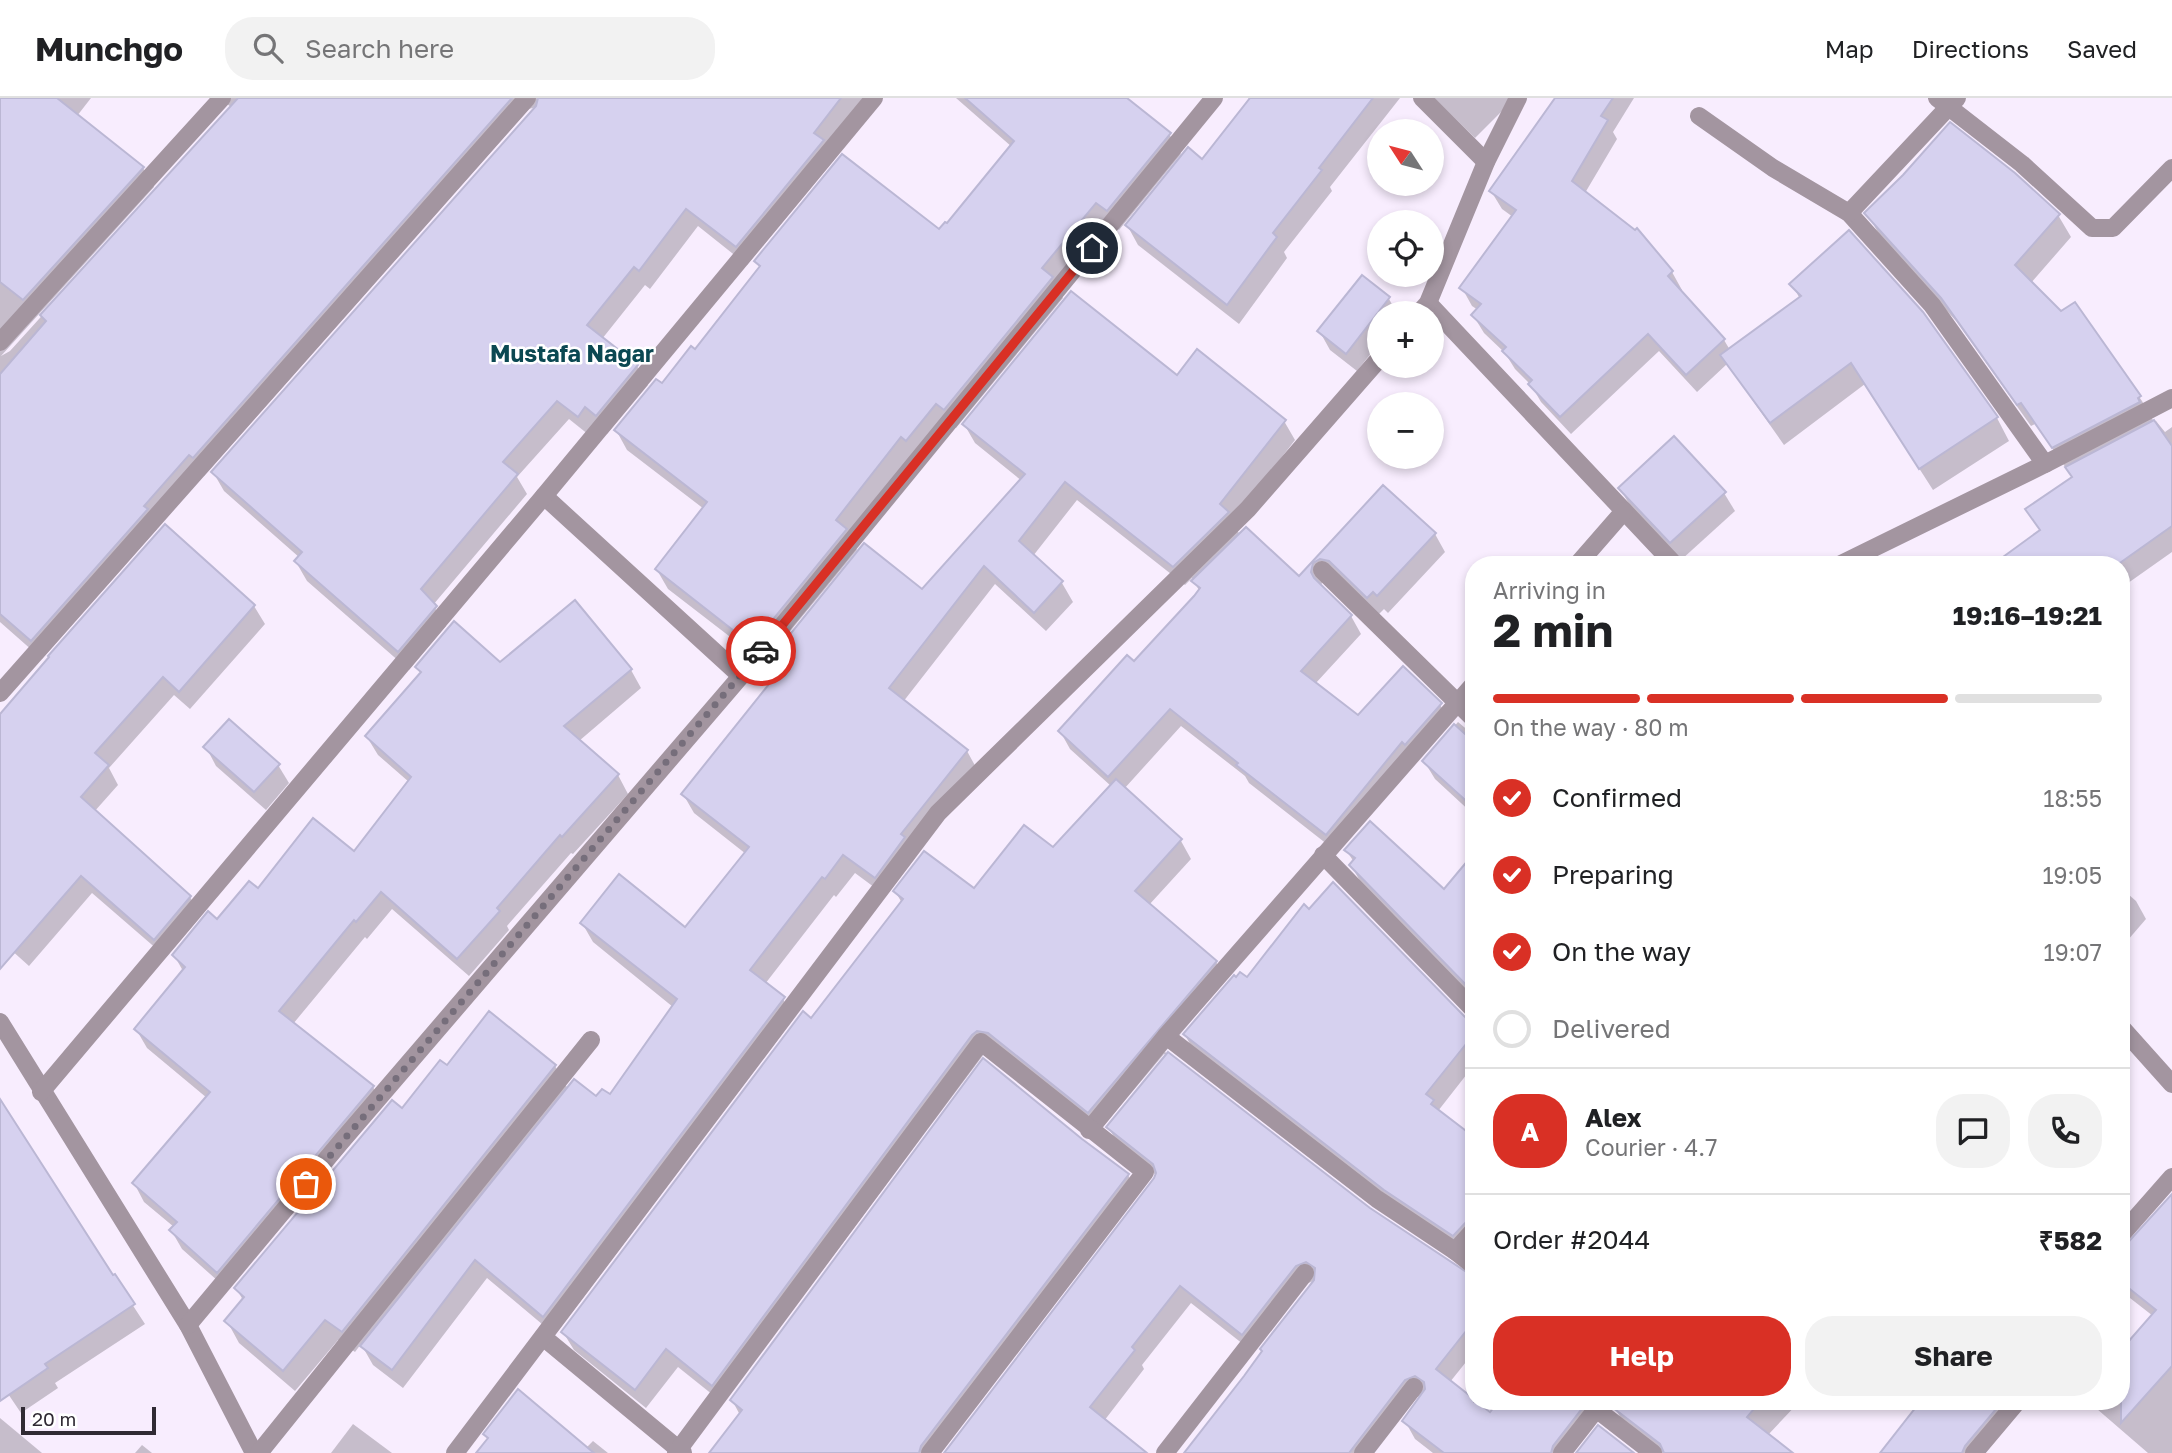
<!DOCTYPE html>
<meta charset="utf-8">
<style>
body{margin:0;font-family:"Golos Text",sans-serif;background:#f2f2f2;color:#202124;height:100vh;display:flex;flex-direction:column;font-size:26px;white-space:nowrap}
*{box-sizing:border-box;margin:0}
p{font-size:23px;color:#757577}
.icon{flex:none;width:38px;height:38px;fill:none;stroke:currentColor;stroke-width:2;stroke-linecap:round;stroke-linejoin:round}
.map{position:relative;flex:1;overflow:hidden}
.panel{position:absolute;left:1465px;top:458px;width:665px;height:854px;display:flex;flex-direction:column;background:#fff;border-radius:28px;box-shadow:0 4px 10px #0003}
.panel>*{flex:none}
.needle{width:46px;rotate:306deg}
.buttons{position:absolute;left:1367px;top:21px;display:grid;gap:14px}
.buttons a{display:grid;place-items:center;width:77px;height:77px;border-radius:50%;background:#fff;box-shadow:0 4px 10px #0003;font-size:35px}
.scale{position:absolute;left:21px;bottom:18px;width:135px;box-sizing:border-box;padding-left:7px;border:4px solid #302a34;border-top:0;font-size:19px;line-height:24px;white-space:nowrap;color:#302a34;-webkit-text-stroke:5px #fff;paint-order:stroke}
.pin{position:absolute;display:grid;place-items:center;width:60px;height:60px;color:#fff;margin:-30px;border:4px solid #fff;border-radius:50%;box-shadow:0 2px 7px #0007}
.courier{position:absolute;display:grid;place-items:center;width:70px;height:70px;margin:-35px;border:5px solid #d93025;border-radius:50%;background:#fff;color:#222;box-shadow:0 2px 9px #0007}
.summary em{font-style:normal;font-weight:700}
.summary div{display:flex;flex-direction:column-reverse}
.summary{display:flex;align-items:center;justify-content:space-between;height:119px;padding:0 28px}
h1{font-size:46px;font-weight:700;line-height:52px}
.bar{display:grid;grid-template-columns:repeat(4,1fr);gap:10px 7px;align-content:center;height:84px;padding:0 28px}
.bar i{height:9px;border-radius:5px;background:#e0e0e0}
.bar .on{background:#d93025}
.bar p{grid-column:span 4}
.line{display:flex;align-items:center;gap:18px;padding:0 28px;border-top:2px solid #e0e0e0}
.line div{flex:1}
.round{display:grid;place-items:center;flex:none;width:74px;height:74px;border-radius:28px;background:#f2f2f2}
ol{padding:0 28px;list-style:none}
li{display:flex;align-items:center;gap:21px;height:77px}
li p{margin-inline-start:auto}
li .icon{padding:7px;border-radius:50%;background:#d93025;color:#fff;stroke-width:4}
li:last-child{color:#757577}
li i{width:38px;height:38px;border:4px solid #e0e0e0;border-radius:50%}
.button{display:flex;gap:14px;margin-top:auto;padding:14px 28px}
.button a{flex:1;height:80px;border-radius:28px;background:#d93025;color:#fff;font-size:28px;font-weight:700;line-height:80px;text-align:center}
.button a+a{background:#f2f2f2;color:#202124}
header{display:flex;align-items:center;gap:42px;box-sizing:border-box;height:98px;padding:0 35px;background:#fff;border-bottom:2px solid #e0e0e0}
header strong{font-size:33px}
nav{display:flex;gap:38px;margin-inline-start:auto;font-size:24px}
.search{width:490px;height:63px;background:#f2f2f2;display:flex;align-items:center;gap:18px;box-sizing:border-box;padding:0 24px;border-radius:28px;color:#757577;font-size:26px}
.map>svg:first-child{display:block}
.shadow{fill:#0003}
.building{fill:#d6d1ef;stroke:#bbb7d4;stroke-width:2}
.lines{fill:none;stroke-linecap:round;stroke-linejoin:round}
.minor{stroke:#a395a0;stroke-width:18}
.done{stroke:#766e7b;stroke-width:7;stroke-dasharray:0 12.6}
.route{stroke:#d93025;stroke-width:9}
.labels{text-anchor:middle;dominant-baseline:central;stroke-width:5;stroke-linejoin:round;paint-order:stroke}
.neighbourhood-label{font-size:23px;font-weight:bold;fill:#0b4852;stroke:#fff}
</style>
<header>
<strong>Munchgo</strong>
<div class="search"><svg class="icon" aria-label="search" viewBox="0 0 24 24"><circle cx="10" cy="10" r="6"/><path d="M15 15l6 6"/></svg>Search here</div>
<nav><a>Map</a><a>Directions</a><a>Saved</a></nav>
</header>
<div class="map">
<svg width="2172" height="1355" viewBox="0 0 2172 1355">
<rect width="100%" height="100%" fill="#f8edfe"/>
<g class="shadow">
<path d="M 0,0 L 91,0 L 77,18 L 143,70 L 154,89 L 1,258 L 10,253 L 231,9 L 219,0 L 863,0 L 827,51 L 834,62 L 747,167 L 698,128 L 650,191 L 645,187 L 602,241 L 637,268 L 648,287 L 607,336 L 596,327 L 589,337 L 569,321 L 517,379 L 527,396 L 433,507 L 446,528 L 409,572 L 307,483 L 296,464 L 300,460 L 224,393 L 213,374 L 536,9 L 529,11 L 204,378 L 200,375 L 155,427 L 157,431 L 42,561 L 0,524 Z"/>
<path d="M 956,0 L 1124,0 L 1169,36 L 1181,56 L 1119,132 L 1108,123 L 1056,187 L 1063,200 L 956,330 L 948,324 L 849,439 L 857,452 L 764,565 L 668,491 L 657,472 L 704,411 L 627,352 L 616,332 L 695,254 L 760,170 L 756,163 L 939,134 L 947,128 L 1012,49 Z"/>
<path d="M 1248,0 L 1400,0 L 1330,89 L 1332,93 L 1284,154 L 1287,160 L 1239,226 L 1138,147 L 1127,127 L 1202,63 L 1250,2 Z"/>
<path d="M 1434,0 L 1515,0 L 1475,40 Z"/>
<path d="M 1557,0 L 1634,0 L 1613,34 L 1617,41 L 1585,95 L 1672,174 L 1682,192 L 1680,194 L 1724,242 L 1730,252 L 1800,201 L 1792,186 L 1922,215 L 1997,320 L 2009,343 L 1933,392 L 1865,286 L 1784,347 L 1727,266 L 1697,294 L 1659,253 L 1571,336 L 1541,304 L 1531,287 L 1515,271 L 1505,255 L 1484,235 L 1473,217 L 1478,212 L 1472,208 L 1462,190 L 1513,119 L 1502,111 L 1491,93 Z"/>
<path d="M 1867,115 L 2058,117 L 2071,139 L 2031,185 L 2061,215 L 2074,206 L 2142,303 L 2154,324 L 2156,323 L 2165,334 L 2172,329 L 2172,454 L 2121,490 L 2121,467 L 1995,467 L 2041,434 L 2028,411 L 2073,380 L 2035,326 L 2031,328 L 1956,223 L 1880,138 Z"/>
<path d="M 1389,201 L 1397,215 L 1379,215 L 1379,245 L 1357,273 L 1330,252 L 1320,234 Z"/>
<path d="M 1178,280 L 1284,323 L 1295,342 L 1232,423 L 1240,437 L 1299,480 L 1383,389 L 1435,436 L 1445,454 L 1388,515 L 1384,511 L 1378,517 L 1324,481 L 1320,489 L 1351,518 L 1361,536 L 1315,586 L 1358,620 L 1440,607 L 1451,624 L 1337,754 L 1249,685 L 1245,678 L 1181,628 L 1124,691 L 1181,743 L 1191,761 L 1149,807 L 1216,864 L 1226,882 L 1165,954 L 1369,1111 L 1474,1181 L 1474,1254 L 1450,1284 L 1496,1319 L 1508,1304 L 1799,1304 L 1768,1337 L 1790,1355 L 1660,1355 L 1625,1327 L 1616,1312 L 1609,1311 L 1597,1322 L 1572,1355 L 1433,1355 L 1415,1341 L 1405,1323 L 1423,1297 L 1415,1300 L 1372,1355 L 1186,1355 L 1316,1182 L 1306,1186 L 1253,1254 L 1191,1205 L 1142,1267 L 1144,1271 L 1104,1323 L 1144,1355 L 947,1355 L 1157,1078 L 1119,1047 L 1108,1029 L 1167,958 L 1164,956 L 1100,1032 L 987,952 L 723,1305 L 678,1269 L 646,1310 L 574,1252 L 563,1234 L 902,805 L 895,793 L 975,792 L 1053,752 L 1111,688 L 1070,651 L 1060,633 L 1134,565 L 1200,494 L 1192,480 L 1185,487 L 1077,402 L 1033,458 L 1062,485 L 1073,504 L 1046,533 L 995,486 L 903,604 L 967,653 L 978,673 L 913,755 L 915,760 L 886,798 L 855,775 L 836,799 L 834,797 L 765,886 L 783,901 L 794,920 L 555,1237 L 487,1180 L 403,1290 L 373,1267 L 361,1246 L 355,1254 L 338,1242 L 295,1293 L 239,1245 L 227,1223 L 243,1202 L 236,1190 L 403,1013 L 447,970 L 555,968 L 568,991 L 597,1001 L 610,998 L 673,909 L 593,844 L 582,825 L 686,831 L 746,756 L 694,715 L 683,696 L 780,575 L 772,561 L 922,493 L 1022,383 L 975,345 L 964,326 Z"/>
<path d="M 1620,390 L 1724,395 L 1735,413 L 1681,462 L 1630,408 Z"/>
<path d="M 254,508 L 265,526 L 190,611 L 174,597 L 109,670 L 118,687 L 94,714 L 190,799 L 201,818 L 166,859 L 92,795 L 29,868 L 0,842 L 0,619 Z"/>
<path d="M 500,567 L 631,572 L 641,590 L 579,643 L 618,677 L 628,696 L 573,756 L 571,755 L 507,828 L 509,832 L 469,878 L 392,811 L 367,841 L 365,839 L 293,926 L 373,989 L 383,1007 L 228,1192 L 182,1151 L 171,1132 L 174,1129 L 144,1104 L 134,1085 L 207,1000 L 147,950 L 136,931 L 183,873 L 174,857 L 258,793 L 354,756 L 409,684 L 378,657 L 367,639 L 421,576 L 417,569 Z"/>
<path d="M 1458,624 L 1470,634 L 1474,633 L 1474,717 L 1435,681 L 1424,663 Z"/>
<path d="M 206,649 L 278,667 L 289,685 L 266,712 L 216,668 Z"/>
<path d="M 1346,752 L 1444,794 L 1474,758 L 1474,901 L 1361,785 L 1351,767 L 1354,764 Z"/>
<path d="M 2121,790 L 2136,803 L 2146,821 L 2121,850 Z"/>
<path d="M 1247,882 L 1474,924 L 1474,967 L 1438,1013 L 1474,1041 L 1474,1146 L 1464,1155 L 1195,955 L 1185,937 Z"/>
<path d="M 0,1004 L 145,1226 L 55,1285 L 58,1290 L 21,1315 L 0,1284 Z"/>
<path d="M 1081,1043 L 1128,1077 L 1138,1095 L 940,1355 L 715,1355 L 740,1317 L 732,1302 Z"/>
<path d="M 2172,1103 L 2172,1355 L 2148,1355 L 2097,1311 L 2093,1304 L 2121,1304 L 2121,1255 L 2153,1218 L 2121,1193 L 2121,1155 Z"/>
<path d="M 1922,1304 L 2015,1304 L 1985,1355 L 1880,1355 Z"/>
<path d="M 0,1320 L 42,1355 L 0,1355 Z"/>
<path d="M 353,1326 L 392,1355 L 331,1355 Z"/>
<path d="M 485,1336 L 586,1350 L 593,1343 L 608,1355 L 478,1355 L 489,1342 Z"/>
<path d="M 142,1347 L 152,1355 L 135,1355 Z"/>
</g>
<g class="building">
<path d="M 0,0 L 57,0 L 144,69 L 23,202 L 0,184 Z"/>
<path d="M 238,0 L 512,0 L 193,360 L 189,357 L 144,408 L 148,411 L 31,543 L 0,516 L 0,276 L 46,223 L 40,217 Z"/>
<path d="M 538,0 L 841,0 L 814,35 L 824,42 L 736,149 L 686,111 L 639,173 L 634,169 L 587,227 L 638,267 L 596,318 L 585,309 L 578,319 L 557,303 L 503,364 L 518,376 L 421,491 L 437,508 L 398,554 L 294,463 L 302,454 L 211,374 L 536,8 Z"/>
<path d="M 965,0 L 1127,0 L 1171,35 L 1107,113 L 1096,105 L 1042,170 L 1053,179 L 944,312 L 936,306 L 906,343 L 901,339 L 836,422 L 847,431 L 752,547 L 655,471 L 707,404 L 614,332 L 656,281 L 662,285 L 691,248 L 695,251 L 760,168 L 754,163 L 842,56 L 939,131 L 945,124 L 947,125 L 1014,43 Z"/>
<path d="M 1250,0 L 1373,0 L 1319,70 L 1322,72 L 1273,135 L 1277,139 L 1227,207 L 1125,127 L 1188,49 L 1202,61 Z"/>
<path d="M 1555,0 L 1613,0 L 1601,18 L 1608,22 L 1572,83 L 1635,132 L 1637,130 L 1673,173 L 1668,178 L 1725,241 L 1686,277 L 1648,236 L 1560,319 L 1528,286 L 1532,282 L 1502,253 L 1506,249 L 1471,217 L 1481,206 L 1459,190 L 1516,112 L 1489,93 Z"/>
<path d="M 1950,24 L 2015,75 L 2060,116 L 2015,167 L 2061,213 L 2075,204 L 2141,298 L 2138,300 L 2140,304 L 2052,350 L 2021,305 L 2017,307 L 1941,200 L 1864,115 L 1903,77 Z"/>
<path d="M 1849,132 L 1923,214 L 1998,319 L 1919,371 L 1851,265 L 1770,325 L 1720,257 L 1801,198 L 1789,186 Z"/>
<path d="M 1362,177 L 1390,199 L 1346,256 L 1317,233 Z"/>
<path d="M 1071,193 L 1177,277 L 1197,251 L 1286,322 L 1220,406 L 1229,414 L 1173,469 L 1065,384 L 1019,443 L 1063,483 L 1034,515 L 984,468 L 889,590 L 968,652 L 901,736 L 905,739 L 875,780 L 843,757 L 825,781 L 822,779 L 750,872 L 785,899 L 543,1219 L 475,1162 L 392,1272 L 360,1248 L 574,981 L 596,998 L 602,991 L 610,996 L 677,901 L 580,825 L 619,776 L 685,829 L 749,749 L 681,696 L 782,570 L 770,561 L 864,445 L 922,491 L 1025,376 L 962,326 Z"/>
<path d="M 2154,322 L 2172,348 L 2172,428 L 2117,467 L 1992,467 L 2040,432 L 2025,411 L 2072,379 L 2065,369 Z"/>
<path d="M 1674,338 L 1726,394 L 1670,445 L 1618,390 Z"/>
<path d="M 1383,387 L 1436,435 L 1377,498 L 1373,494 L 1367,500 L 1329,463 L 1320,461 L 1313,465 L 1311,474 L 1314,480 L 1352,517 L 1301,573 L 1358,617 L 1403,568 L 1442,605 L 1405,647 L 1402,644 L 1326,737 L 1236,667 L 1238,665 L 1170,611 L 1108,679 L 1058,633 L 1127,557 L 1134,563 L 1194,498 L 1200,490 L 1191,483 L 1246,429 L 1299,478 Z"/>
<path d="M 165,426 L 255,507 L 179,594 L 163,579 L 95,655 L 109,667 L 81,699 L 191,798 L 154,842 L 81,778 L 0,871 L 0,616 L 49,559 L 48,558 Z"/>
<path d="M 575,502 L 632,571 L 564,628 L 619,676 L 562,739 L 560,737 L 497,810 L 500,813 L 457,861 L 381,794 L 356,824 L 354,822 L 279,913 L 374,988 L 217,1175 L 169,1132 L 177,1124 L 132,1085 L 210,994 L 134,931 L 185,869 L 172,857 L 208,813 L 217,821 L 249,783 L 258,790 L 313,720 L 354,753 L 411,679 L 365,638 L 421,574 L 415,569 L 454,523 L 500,564 Z"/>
<path d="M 229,621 L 280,666 L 254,694 L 203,649 Z"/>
<path d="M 1454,626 L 1474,644 L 1474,710 L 1422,663 Z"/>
<path d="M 1116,681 L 1182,741 L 1135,793 L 1217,863 L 1088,1015 L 988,935 L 977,933 L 972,937 L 712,1288 L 666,1251 L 635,1292 L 561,1234 L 803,913 L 811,920 L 903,801 L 893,793 L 924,753 L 974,790 L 1024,727 L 1053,749 Z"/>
<path d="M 1370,723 L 1444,791 L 1474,755 L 1474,895 L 1349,767 L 1355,760 L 1344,752 Z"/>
<path d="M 1333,784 L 1466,920 L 1474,923 L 1474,936 L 1426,996 L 1434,1002 L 1431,1006 L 1474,1039 L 1474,1121 L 1466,1124 L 1453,1138 L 1384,1092 L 1183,936 L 1234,877 L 1236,879 L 1240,874 L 1247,879 L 1304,806 L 1309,811 Z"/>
<path d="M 489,913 L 556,967 L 342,1234 L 325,1222 L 283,1273 L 224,1223 L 244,1199 L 234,1190 L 392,1002 L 402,1010 L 440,962 L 447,967 Z"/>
<path d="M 1168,954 L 1370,1110 L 1474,1179 L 1474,1223 L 1436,1271 L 1474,1301 L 1474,1304 L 1477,1304 L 1490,1314 L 1498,1304 L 1587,1304 L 1553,1348 L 1551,1355 L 1444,1355 L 1402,1323 L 1425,1291 L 1424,1284 L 1415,1278 L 1405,1282 L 1349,1355 L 1184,1355 L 1244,1278 L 1262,1253 L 1260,1251 L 1314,1182 L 1315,1170 L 1306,1164 L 1296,1168 L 1242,1237 L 1180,1188 L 1132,1249 L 1135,1252 L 1090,1309 L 1147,1355 L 944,1355 L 1154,1080 L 1156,1075 L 1153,1066 L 1106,1029 Z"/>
<path d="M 983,960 L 1082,1041 L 1129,1076 L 921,1348 L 919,1355 L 709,1355 L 742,1312 L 730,1302 Z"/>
<path d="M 0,1001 L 113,1177 L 115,1176 L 135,1206 L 45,1266 L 48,1270 L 0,1303 Z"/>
<path d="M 2172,1096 L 2172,1268 L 2121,1325 L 2121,1252 L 2156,1212 L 2121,1184 L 2121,1152 Z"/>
<path d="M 518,1291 L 594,1355 L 476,1355 L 488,1340 L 483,1336 Z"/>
<path d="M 1613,1304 L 1760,1304 L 1747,1319 L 1793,1355 L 1664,1355 L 1660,1346 L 1612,1309 Z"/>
<path d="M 1920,1304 L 2002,1304 L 1965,1348 L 1962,1355 L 1880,1355 Z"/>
<path d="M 1598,1327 L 1634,1355 L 1576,1355 Z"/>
</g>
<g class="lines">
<g class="minor">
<path d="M 1422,0 L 1486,64"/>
<path d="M 1937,0 L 2022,66 L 2092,130 L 2113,130 L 2172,70"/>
<path d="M 1699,18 L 1773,70 L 1849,115 L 1932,207 L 2045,366"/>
<path d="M 1849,115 L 1957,0"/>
<path d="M 1428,205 L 1675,467"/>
<path d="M 1419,215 L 1428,205 L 1486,64 L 1518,0"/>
<path d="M 0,244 L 222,0"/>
<path d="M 544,398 L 741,578"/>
<path d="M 1577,467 L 1624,413"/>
<path d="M 1839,467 L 2045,366 L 2172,300"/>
<path d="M 1322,472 L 1474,621"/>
<path d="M 0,595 L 527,0"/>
<path d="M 1323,757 L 1474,912"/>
<path d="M 0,924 L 188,1227 L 254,1355"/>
<path d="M 2121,929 L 2172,986"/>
<path d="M 1166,938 L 1377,1101 L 1455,1153 L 1474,1168"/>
<path d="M 41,994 L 544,398 L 874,0"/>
<path d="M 1089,1032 L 1166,938 L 1474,586"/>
<path d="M 2121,1137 L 2172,1079"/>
<path d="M 1455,1153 L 1474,1132"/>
<path d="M 188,1227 L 340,1045 L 741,578 L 1214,0"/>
<path d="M 543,1239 L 683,1355"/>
<path d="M 1596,1311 L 1653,1355"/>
<path d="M 259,1355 L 591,942"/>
<path d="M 455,1355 L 938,715 L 1248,411 L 1379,261"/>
<path d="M 676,1355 L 981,944 L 1145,1074 L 930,1355"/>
<path d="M 1165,1355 L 1305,1175"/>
<path d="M 1363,1355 L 1414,1289"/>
<path d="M 1562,1355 L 1602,1304"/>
<path d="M 1974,1355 L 2017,1304"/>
</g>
</g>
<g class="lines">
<path class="done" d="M 306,1086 L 761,553"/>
<path class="route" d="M 761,553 L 1092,150"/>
</g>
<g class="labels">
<g class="neighbourhood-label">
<text x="572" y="255">Mustafa Nagar</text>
</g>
</g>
</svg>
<div class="buttons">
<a><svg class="needle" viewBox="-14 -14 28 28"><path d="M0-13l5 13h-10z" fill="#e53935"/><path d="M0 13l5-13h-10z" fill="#757577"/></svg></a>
<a><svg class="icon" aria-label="locate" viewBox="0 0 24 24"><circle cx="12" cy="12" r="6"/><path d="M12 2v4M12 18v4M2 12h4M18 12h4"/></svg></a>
<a>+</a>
<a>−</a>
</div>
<div class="scale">20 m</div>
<div class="pin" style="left:306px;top:1086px;background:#ea580c"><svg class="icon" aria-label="bag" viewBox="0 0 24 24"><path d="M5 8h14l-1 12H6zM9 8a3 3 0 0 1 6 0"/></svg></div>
<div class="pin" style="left:1092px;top:150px;background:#1f2937"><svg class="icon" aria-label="home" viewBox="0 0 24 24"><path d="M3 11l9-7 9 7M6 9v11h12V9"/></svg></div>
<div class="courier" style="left:761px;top:553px"><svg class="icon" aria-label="car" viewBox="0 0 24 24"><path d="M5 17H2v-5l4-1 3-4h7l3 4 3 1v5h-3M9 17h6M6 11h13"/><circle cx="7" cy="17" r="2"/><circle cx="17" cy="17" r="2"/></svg></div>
<section class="panel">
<div class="summary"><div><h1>2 min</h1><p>Arriving in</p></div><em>19:16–19:21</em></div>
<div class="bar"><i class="on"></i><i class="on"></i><i class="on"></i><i></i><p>On the way · 80 m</p></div>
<ol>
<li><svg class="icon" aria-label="check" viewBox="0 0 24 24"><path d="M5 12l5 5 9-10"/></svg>Confirmed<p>18:55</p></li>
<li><svg class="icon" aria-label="check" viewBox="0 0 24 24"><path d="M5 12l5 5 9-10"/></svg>Preparing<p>19:05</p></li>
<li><svg class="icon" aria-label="check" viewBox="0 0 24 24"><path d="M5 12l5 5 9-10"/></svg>On the way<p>19:07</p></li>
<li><i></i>Delivered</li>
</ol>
<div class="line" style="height:126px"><b class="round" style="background:#d93025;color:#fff">A</b><div><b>Alex</b><p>Courier · 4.7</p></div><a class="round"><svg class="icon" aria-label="chat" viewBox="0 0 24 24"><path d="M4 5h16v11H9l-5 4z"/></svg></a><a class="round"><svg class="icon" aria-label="phone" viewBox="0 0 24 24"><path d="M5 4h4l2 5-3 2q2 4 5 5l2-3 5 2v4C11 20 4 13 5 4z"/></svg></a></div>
<div class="line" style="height:91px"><div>Order #2044</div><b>₹582</b></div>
<div class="button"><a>Help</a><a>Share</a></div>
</section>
</div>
